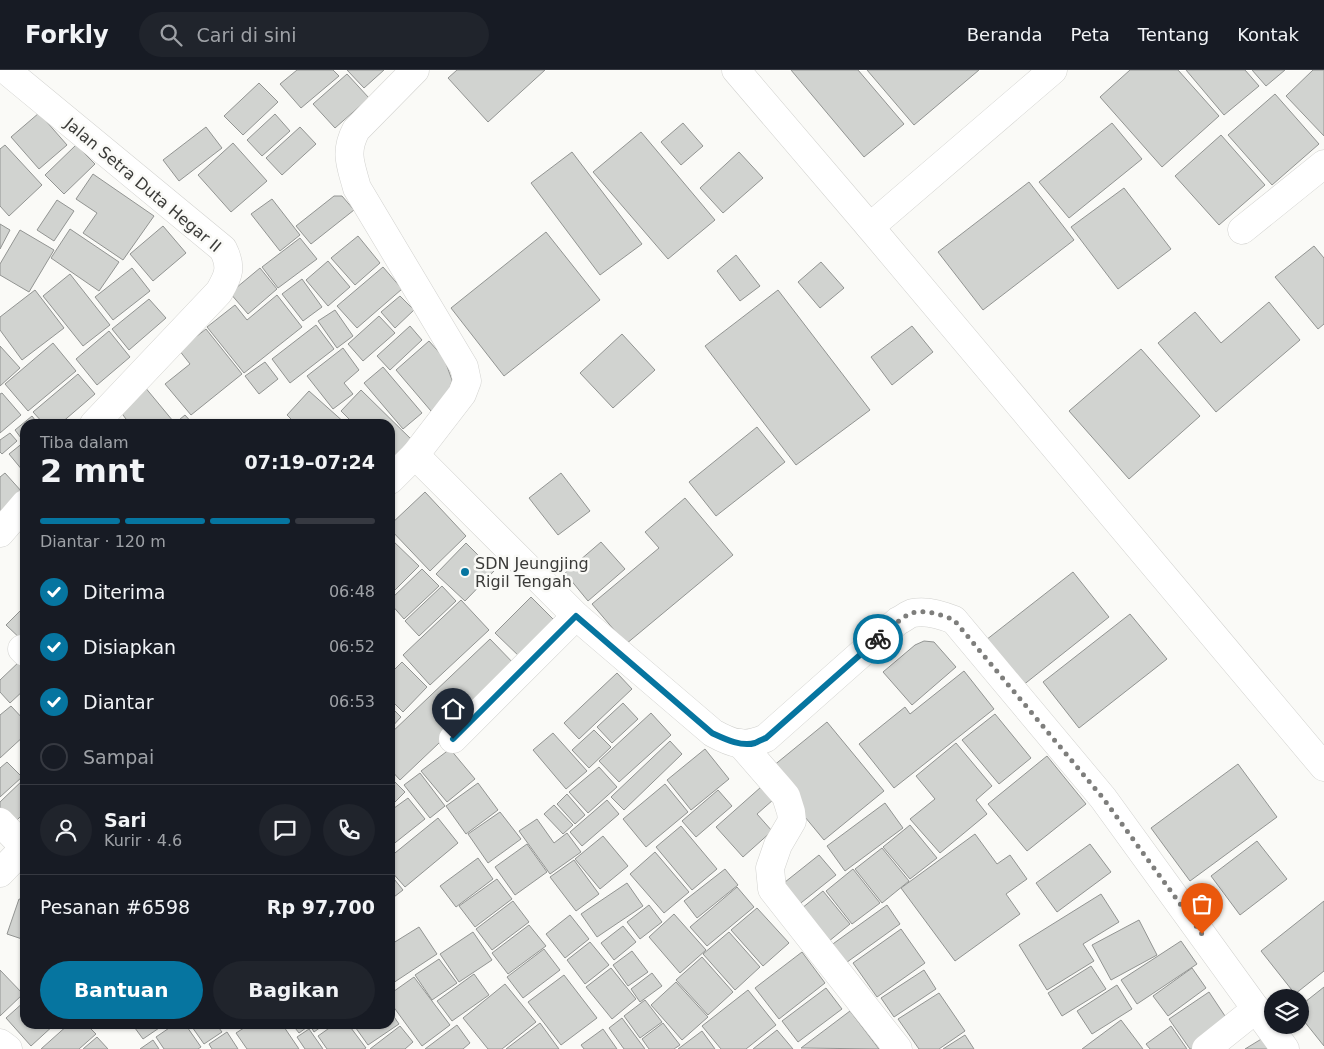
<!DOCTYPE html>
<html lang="id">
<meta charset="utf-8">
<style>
body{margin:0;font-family:"DejaVu Sans",sans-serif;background:#20242c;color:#f1f3f6;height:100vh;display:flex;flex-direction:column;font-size:19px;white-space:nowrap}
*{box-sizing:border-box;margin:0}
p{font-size:16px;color:#9ea1a6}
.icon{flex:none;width:28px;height:28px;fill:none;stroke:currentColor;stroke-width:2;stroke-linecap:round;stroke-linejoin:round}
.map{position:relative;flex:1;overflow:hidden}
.panel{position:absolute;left:20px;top:349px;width:375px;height:610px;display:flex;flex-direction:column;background:#171b24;border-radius:15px;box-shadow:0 1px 4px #0004}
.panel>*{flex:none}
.buttons{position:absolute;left:1264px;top:919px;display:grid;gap:10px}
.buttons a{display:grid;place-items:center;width:45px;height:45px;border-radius:50%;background:#171b24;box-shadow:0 1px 4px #0004;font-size:25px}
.pin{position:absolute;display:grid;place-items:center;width:42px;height:42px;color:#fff;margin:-51px -21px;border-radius:50% 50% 50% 0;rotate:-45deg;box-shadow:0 0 5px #0007}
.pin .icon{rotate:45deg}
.courier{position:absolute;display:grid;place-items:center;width:50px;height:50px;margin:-25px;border:4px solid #0675a0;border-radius:50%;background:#fff;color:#222;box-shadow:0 1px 6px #0007}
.summary em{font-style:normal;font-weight:600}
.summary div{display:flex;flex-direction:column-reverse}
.summary{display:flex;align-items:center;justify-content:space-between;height:85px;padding:0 20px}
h1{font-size:32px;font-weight:600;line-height:38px}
.bar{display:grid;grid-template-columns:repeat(4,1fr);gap:8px 5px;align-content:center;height:60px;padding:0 20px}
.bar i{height:6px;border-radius:4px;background:#363941}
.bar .current{background:#0675a0}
.bar p{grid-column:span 4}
.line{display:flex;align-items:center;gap:12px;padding:0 20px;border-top:1px solid #363941}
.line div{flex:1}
.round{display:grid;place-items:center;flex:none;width:52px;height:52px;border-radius:26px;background:#20242c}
ol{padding:0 20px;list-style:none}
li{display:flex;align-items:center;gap:15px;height:55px}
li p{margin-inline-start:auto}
li .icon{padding:5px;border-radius:50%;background:#0675a0;color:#fff;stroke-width:4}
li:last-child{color:#9ea1a6}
li i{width:28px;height:28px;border:2px solid #363941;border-radius:50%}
.cta{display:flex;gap:10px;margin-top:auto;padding:10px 20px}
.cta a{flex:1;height:58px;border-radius:30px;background:#0675a0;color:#fff;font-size:20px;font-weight:600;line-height:58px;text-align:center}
.cta a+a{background:#20242c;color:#f1f3f6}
header{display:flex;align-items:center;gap:30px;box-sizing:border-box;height:70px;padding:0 25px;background:#171b24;border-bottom:1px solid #363941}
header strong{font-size:24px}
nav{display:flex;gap:28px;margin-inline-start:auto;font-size:18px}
.search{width:350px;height:45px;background:#20242c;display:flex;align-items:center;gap:12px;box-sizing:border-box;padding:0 18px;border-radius:28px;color:#9ea1a6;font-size:19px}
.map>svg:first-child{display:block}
.building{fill:#d1d3d0;stroke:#929492}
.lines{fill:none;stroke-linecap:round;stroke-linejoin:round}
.minor-casing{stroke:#d2d2cf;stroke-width:29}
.minor{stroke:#fff;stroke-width:28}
.done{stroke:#7e7e7c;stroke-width:5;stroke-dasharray:0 9}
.route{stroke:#0675a0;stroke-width:6}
.poi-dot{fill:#0675a0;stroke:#fafaf7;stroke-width:2}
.labels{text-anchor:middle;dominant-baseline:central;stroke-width:5;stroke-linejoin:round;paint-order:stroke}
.street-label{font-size:16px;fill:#3b3b39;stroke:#fafaf7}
.poi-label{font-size:16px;fill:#3b3b39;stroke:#fafaf7;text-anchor:start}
</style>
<header>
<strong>Forkly</strong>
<div class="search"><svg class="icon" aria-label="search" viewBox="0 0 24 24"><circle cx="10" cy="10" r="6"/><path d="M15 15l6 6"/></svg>Cari di sini</div>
<nav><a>Beranda</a><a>Peta</a><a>Tentang</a><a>Kontak</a></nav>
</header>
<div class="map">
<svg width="1324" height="979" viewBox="0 0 1324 979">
<rect width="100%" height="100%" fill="#fafaf7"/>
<g class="building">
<path d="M 297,0 L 333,0 L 339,6 L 301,38 L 280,14 Z"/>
<path d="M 347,0 L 384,0 L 364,18 Z"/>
<path d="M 457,0 L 545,0 L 488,52 L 448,8 Z"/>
<path d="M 791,0 L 858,0 L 904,54 L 864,87 Z"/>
<path d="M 867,0 L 979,0 L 914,55 Z"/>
<path d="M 1130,0 L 1178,0 L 1219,46 L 1162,97 L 1100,27 Z"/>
<path d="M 1186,0 L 1245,0 L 1259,16 L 1224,45 Z"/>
<path d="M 1252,0 L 1285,0 L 1266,16 Z"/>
<path d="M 1313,0 L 1324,0 L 1324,66 L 1286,26 Z"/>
<path d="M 347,4 L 369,28 L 335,58 L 313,34 Z"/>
<path d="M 259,13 L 278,32 L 243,65 L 224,46 Z"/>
<path d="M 1275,24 L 1319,74 L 1272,115 L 1228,65 Z"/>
<path d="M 39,43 L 67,75 L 39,99 L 11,67 Z"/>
<path d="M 275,44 L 290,61 L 262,86 L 247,70 Z"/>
<path d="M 683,53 L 703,76 L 681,95 L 661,72 Z"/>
<path d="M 1112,53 L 1142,89 L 1069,148 L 1039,112 Z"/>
<path d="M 206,57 L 222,78 L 179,111 L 163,90 Z"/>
<path d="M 300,57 L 316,74 L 282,105 L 266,88 Z"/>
<path d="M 641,62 L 715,150 L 668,189 L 593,102 Z"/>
<path d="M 1221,65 L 1265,115 L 1219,155 L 1175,106 Z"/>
<path d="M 233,73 L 267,111 L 231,142 L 198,105 Z"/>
<path d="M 5,75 L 42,115 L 9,146 L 0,136 L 0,79 Z"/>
<path d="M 76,75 L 95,94 L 64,124 L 45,105 Z"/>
<path d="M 572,82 L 642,174 L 600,205 L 531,113 Z"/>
<path d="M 739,82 L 763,108 L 723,143 L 700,118 Z"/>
<path d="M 93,104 L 154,146 L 123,190 L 83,163 L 97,143 L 76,129 Z"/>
<path d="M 1029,112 L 1074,170 L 983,240 L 938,182 Z"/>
<path d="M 1124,118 L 1171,179 L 1118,219 L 1071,157 Z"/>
<path d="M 334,126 L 342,126 L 354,140 L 311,174 L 296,156 Z"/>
<path d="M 272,129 L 300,165 L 280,181 L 251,144 Z"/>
<path d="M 57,130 L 74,141 L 54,171 L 37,160 Z"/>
<path d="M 0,154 L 10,160 L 0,179 Z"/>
<path d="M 163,156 L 186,183 L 153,211 L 130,184 Z"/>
<path d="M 70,159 L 119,192 L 99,221 L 51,188 Z"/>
<path d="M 20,160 L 54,180 L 29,222 L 0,205 L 0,194 Z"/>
<path d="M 546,162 L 600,230 L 504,306 L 451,238 Z"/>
<path d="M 358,166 L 380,193 L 355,215 L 331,188 Z"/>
<path d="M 300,168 L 317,189 L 278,218 L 262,197 Z"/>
<path d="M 1314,176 L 1324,188 L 1324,254 L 1318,259 L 1275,207 Z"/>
<path d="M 736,185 L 760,216 L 740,231 L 717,201 Z"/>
<path d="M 328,191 L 350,217 L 328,236 L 306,210 Z"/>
<path d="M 821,192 L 844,218 L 820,238 L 798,212 Z"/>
<path d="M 383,197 L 402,219 L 357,258 L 337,236 Z"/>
<path d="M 132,198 L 150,221 L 113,250 L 95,227 Z"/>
<path d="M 260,198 L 277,219 L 248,244 L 230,223 Z"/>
<path d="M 70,204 L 110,255 L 83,276 L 43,226 Z"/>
<path d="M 302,209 L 322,237 L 303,251 L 282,224 Z"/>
<path d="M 35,220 L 64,258 L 22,290 L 0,260 L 0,247 Z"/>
<path d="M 778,220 L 870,340 L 796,395 L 705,276 Z"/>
<path d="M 277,225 L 302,257 L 244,303 L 207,257 L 235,235 L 247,250 Z"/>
<path d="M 400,226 L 414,240 L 395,258 L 381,242 Z"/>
<path d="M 149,229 L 166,248 L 129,280 L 112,259 Z"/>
<path d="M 1269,232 L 1300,270 L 1216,342 L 1158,273 L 1195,242 L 1221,273 Z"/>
<path d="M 335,240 L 353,266 L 337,278 L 318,251 Z"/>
<path d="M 379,246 L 395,263 L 363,291 L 348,274 Z"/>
<path d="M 316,255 L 334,279 L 290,313 L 272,289 Z"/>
<path d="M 410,256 L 422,270 L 390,300 L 377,286 Z"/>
<path d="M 912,256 L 933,282 L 892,315 L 871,287 Z"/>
<path d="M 206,259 L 242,304 L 191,345 L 165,314 L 190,294 L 179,280 Z"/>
<path d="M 109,261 L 130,287 L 97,315 L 76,289 Z"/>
<path d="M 622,264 L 655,300 L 613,338 L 580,303 Z"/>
<path d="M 429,271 L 444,288 L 452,310 L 448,326 L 431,341 L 396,300 Z"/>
<path d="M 53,273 L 76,301 L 28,341 L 5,314 Z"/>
<path d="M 0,276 L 20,298 L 0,316 Z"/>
<path d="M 343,278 L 359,300 L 344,313 L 353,324 L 333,339 L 307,306 Z"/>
<path d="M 1141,279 L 1200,346 L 1129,409 L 1069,341 Z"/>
<path d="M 265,292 L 278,309 L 259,324 L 245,306 Z"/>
<path d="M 383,297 L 422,343 L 403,359 L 364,313 Z"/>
<path d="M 78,304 L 95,324 L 60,354 L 44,354 L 33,342 Z"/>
<path d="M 144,316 L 173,351 L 170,354 L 121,354 L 126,349 L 117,337 Z"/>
<path d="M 361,320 L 414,372 L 395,393 L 390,388 L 390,354 L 354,354 L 341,341 Z"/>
<path d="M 309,321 L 346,354 L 296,354 L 287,345 Z"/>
<path d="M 2,323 L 21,345 L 0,363 L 0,324 Z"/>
<path d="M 185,345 L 193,354 L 174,354 Z"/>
<path d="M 32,346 L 38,354 L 25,354 L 25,399 L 23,401 L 9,384 L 24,372 L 15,360 Z"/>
<path d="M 757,357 L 785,392 L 716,446 L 689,412 Z"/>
<path d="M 10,363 L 17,371 L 2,384 L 0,382 L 0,370 Z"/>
<path d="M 5,403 L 22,422 L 0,442 L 0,407 Z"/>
<path d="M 561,403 L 590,441 L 558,465 L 529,428 Z"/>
<path d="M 425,422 L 466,466 L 430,501 L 390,459 L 390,455 Z"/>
<path d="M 685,428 L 733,485 L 626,574 L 592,534 L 659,478 L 645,462 Z"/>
<path d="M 392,470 L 419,496 L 390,525 L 390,472 Z"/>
<path d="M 601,472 L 625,499 L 588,531 L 565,503 Z"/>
<path d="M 466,473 L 494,501 L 465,531 L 436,504 Z"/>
<path d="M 422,499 L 439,516 L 404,549 L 390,533 L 390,530 Z"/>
<path d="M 1073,502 L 1109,547 L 1022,616 L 986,570 Z"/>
<path d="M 442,516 L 456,531 L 419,566 L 405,551 Z"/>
<path d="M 531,527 L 558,554 L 522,589 L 495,563 Z"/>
<path d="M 461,530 L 489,560 L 430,615 L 403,585 Z"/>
<path d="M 25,536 L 25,573 L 6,555 Z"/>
<path d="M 1130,544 L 1167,589 L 1079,658 L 1043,612 Z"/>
<path d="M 490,569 L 518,598 L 400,710 L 390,699 L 390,664 Z"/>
<path d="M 924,571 L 934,572 L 956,597 L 912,635 L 883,602 L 915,575 Z"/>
<path d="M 21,590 L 25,595 L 25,619 L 10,633 L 0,622 L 0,610 Z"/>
<path d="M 402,592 L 427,617 L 403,642 L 390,629 L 390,604 Z"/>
<path d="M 964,601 L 994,639 L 894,718 L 859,674 L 905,637 L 910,644 Z"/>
<path d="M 617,603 L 632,619 L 579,669 L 564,653 Z"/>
<path d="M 623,633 L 638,649 L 612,673 L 597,657 Z"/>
<path d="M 11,636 L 25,651 L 25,665 L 0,688 L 0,645 Z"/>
<path d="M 390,636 L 401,647 L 390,659 Z"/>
<path d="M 651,643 L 671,665 L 619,712 L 599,691 Z"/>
<path d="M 995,644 L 1031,688 L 999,714 L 962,670 Z"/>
<path d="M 827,652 L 884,721 L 824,770 L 767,701 Z"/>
<path d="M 594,660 L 611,677 L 589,698 L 572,680 Z"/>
<path d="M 553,663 L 587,701 L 566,719 L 533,680 Z"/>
<path d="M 670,671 L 682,684 L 624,740 L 611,727 Z"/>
<path d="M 956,673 L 992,716 L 976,730 L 987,744 L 940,783 L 910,749 L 935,729 L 916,706 Z"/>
<path d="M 450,679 L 475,709 L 447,732 L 421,701 Z"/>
<path d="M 705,679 L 729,709 L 691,740 L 667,710 Z"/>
<path d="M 1047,686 L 1086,734 L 1027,781 L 988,734 Z"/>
<path d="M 7,692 L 22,707 L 0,727 L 0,698 Z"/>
<path d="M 1238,694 L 1277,747 L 1190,811 L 1151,758 Z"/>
<path d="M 599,697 L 617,717 L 588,743 L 569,722 Z"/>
<path d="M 420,703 L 445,736 L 430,748 L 404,715 Z"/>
<path d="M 390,707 L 405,722 L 390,737 Z"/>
<path d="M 25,708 L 25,742 L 8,759 L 0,751 L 0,732 Z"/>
<path d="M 770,709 L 782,722 L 757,744 L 772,761 L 743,787 L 716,757 Z"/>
<path d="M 478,713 L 498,740 L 466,764 L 446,736 Z"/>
<path d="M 665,714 L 688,742 L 646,777 L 623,749 Z"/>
<path d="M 718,720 L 732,736 L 696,767 L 682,751 Z"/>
<path d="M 567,724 L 585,745 L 575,754 L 557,734 Z"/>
<path d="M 408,728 L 425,749 L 391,776 L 390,741 Z"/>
<path d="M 607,730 L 619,744 L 582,776 L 570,762 Z"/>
<path d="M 885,733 L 903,758 L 845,801 L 827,776 Z"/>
<path d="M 554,735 L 573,755 L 563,764 L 544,744 Z"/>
<path d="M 500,742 L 521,769 L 488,793 L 468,764 Z"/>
<path d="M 438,748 L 458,773 L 405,817 L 390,800 L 390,787 Z"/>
<path d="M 537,749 L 554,773 L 567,763 L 581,782 L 550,804 L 519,761 Z"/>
<path d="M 910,755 L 937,788 L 910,809 L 883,777 Z"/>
<path d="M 681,756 L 717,799 L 692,820 L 656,777 Z"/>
<path d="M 975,764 L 997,794 L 1010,785 L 1027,809 L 1006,824 L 1020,844 L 955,891 L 901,818 Z"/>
<path d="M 603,766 L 628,796 L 600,819 L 575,789 Z"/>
<path d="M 1257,771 L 1287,809 L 1240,845 L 1211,806 Z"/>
<path d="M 527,774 L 547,802 L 515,825 L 495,797 Z"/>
<path d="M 1090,774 L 1111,802 L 1057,842 L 1036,813 Z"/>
<path d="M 882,778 L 909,811 L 882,833 L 855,799 Z"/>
<path d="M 655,782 L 689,822 L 664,843 L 630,804 Z"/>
<path d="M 819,785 L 836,805 L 792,840 L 775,820 Z"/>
<path d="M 478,788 L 493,809 L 456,837 L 440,816 Z"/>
<path d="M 574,790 L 599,824 L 576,841 L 550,807 Z"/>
<path d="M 725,799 L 738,815 L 697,848 L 684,831 Z"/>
<path d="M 853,799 L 880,833 L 852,854 L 826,821 Z"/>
<path d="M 390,804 L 403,820 L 390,830 Z"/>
<path d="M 497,809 L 512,829 L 475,857 L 459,836 Z"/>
<path d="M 627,813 L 643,836 L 597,867 L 581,844 Z"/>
<path d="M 737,817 L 754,837 L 707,876 L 690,857 Z"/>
<path d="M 823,821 L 850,854 L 823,876 L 796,843 Z"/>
<path d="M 1101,824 L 1119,852 L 1083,874 L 1094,891 L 1047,920 L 1019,875 Z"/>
<path d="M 19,829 L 25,830 L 25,870 L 7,864 Z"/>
<path d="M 513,831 L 529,852 L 492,880 L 476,859 Z"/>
<path d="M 1324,831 L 1324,901 L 1295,924 L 1261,881 Z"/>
<path d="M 649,835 L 662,852 L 640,869 L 627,852 Z"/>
<path d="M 887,835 L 900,854 L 843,895 L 830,876 Z"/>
<path d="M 757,838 L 789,873 L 763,896 L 731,860 Z"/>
<path d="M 674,844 L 706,880 L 680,903 L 649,867 Z"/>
<path d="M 570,845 L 589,869 L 565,888 L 546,864 Z"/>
<path d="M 1139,850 L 1157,885 L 1111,910 L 1092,875 Z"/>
<path d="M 529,855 L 546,876 L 508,904 L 492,883 Z"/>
<path d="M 623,856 L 636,872 L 614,890 L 601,873 Z"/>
<path d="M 419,857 L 437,884 L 390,915 L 390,875 Z"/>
<path d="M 901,859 L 925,893 L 877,927 L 853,893 Z"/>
<path d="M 473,862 L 492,890 L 459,912 L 440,884 Z"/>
<path d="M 729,862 L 760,897 L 735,920 L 703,884 Z"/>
<path d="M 1181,871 L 1197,894 L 1137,934 L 1121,910 Z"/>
<path d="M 590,872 L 609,895 L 585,914 L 567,890 Z"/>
<path d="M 544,879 L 560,900 L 523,928 L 507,907 Z"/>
<path d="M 632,881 L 648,902 L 628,916 L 613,895 Z"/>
<path d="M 802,882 L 825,913 L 779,949 L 755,918 Z"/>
<path d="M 702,887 L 733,922 L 708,945 L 676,910 Z"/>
<path d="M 439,889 L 457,913 L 432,930 L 415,905 Z"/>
<path d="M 1091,896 L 1106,919 L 1062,946 L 1048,923 Z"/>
<path d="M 611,898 L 636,929 L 612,949 L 586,917 Z"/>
<path d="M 1192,898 L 1206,918 L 1168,946 L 1153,926 Z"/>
<path d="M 0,900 L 23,924 L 0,946 Z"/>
<path d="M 924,900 L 936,919 L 894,947 L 881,928 Z"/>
<path d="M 652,903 L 662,916 L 640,932 L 631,919 Z"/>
<path d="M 474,904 L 489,925 L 452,951 L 437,931 Z"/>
<path d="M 564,905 L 597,948 L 561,975 L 528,932 Z"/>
<path d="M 414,907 L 450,955 L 422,976 L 390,932 L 390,924 Z"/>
<path d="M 676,912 L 708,947 L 682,970 L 651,935 Z"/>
<path d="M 505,914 L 536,952 L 502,979 L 488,979 L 463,948 Z"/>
<path d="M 1117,915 L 1132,939 L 1092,964 L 1077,941 Z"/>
<path d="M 1324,917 L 1324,976 L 1300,946 L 1300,936 Z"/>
<path d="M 826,918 L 842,939 L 798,972 L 782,951 Z"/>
<path d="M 748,920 L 776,955 L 746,979 L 721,979 L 702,956 Z"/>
<path d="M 1209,922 L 1231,955 L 1196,979 L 1190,979 L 1169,949 Z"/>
<path d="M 939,923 L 965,961 L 939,979 L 919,979 L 898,949 Z"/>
<path d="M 645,930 L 662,952 L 640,968 L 624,946 Z"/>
<path d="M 25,931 L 25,954 L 55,954 L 31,976 L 6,948 Z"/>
<path d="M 390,941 L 399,954 L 368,975 L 353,954 L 390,954 Z"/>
<path d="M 850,941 L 879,979 L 801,978 Z"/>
<path d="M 622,948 L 645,979 L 624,979 L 609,958 Z"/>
<path d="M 1121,950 L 1143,979 L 1082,979 Z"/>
<path d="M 540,953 L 559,979 L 506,979 Z"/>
<path d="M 663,953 L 680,975 L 674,979 L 649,979 L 642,969 Z"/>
<path d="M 69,954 L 86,954 L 96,964 L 79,979 L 41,979 Z"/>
<path d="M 132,954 L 160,954 L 162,956 L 143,969 Z"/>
<path d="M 175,954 L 185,954 L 201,977 L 198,979 L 164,979 L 156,967 Z"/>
<path d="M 190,954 L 216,954 L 222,962 L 204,974 Z"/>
<path d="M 250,954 L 282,954 L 299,979 L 247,979 L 236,963 Z"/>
<path d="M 292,954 L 325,954 L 314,962 L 310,955 L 299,963 Z"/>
<path d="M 335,954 L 348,954 L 366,978 L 364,979 L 327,979 L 318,966 Z"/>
<path d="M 457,955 L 470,973 L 463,979 L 425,979 Z"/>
<path d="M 400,956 L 413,972 L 405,979 L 370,979 Z"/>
<path d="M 1171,956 L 1187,979 L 1150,979 L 1146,974 Z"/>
<path d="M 309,959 L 323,979 L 305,979 L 297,967 Z"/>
<path d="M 603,959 L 617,979 L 584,979 L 581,975 Z"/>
<path d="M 777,960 L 793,979 L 753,979 Z"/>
<path d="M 702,961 L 715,979 L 678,979 Z"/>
<path d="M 227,962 L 238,979 L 212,979 L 209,974 Z"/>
<path d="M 965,965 L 974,979 L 943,979 Z"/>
<path d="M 97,967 L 108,979 L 83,979 Z"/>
<path d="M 1263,968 L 1270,979 L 1245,979 Z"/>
<path d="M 153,970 L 159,979 L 140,979 Z"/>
</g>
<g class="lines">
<defs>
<g id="minor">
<path d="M 6,0 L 223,179 C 232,197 229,205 219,222 L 94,354"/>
<path d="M 736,0 L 870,157 L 1324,697"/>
<path d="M 870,157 L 1053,0"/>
<path d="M 1242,160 L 1324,94"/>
<path d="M 415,385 L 576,546 L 713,663 C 733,674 744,678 766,668 L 898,551 C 903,549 908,544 913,543 C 927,540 942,545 954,550 L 1103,728 L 1285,979"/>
<path d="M 390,410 L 415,385 L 462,324 L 467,311 L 464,297 L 357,118 C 351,95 344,83 356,60 L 415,0"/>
<path d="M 0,463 L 25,434"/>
<path d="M 22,579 L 25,582"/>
<path d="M 453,669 L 576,546"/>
<path d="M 740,673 L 780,719 L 786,726 L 791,742 L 792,751 L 778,775 L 770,798 L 772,819 L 898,979"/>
<path d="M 0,752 L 25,778"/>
<path d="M 0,803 L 25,777"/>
<path d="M 0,973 L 8,979"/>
<path d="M 1206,979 L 1256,939"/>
</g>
</defs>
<use href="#minor" class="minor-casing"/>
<use href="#minor" class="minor"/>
</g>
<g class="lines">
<path class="done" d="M 878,569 C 888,561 901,547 912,543 C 926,539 942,545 954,550 L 1103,728 L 1202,864"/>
<path class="route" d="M 453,669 L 576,546 L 712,663 C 725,669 741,677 755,673 C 758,672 762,669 766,668 L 878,569"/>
</g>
<circle class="poi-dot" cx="465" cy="502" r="5"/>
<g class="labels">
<g class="street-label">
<text transform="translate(143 115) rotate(40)">Jalan Setra Duta Hegar II</text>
</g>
<g class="poi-label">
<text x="475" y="493">SDN Jeungjing<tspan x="475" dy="18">Rigil Tengah</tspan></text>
</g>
</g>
</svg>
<div class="buttons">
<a><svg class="icon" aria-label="layers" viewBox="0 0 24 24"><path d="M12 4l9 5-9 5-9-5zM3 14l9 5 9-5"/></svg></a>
</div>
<div class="pin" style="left:1202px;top:864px;background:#ea580c"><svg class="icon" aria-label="bag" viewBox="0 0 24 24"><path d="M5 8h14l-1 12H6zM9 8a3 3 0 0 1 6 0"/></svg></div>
<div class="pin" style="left:453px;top:669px;background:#1f2937"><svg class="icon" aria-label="home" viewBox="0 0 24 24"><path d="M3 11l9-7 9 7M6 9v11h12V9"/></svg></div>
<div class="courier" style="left:878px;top:569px"><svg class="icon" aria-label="bike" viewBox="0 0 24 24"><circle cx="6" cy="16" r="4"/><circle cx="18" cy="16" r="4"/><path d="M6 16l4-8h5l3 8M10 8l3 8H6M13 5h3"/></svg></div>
<section class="panel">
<div class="summary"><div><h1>2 mnt</h1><p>Tiba dalam</p></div><em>07:19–07:24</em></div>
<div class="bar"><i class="current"></i><i class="current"></i><i class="current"></i><i></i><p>Diantar · 120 m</p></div>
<ol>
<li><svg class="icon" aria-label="check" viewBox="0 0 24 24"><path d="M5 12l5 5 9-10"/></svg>Diterima<p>06:48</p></li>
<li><svg class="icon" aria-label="check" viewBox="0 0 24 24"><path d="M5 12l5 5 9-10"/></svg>Disiapkan<p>06:52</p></li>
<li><svg class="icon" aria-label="check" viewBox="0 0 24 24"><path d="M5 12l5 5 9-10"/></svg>Diantar<p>06:53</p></li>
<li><i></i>Sampai</li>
</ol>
<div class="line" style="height:90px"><a class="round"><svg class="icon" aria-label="person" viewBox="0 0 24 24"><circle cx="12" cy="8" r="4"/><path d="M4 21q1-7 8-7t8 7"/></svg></a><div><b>Sari</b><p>Kurir · 4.6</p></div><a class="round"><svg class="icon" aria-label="chat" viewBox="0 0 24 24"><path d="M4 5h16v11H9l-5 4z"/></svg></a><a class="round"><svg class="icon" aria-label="phone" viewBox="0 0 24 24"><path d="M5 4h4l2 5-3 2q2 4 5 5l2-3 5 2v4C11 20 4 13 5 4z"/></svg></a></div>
<div class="line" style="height:65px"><div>Pesanan #6598</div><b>Rp 97,700</b></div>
<div class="cta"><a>Bantuan</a><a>Bagikan</a></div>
</section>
</div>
